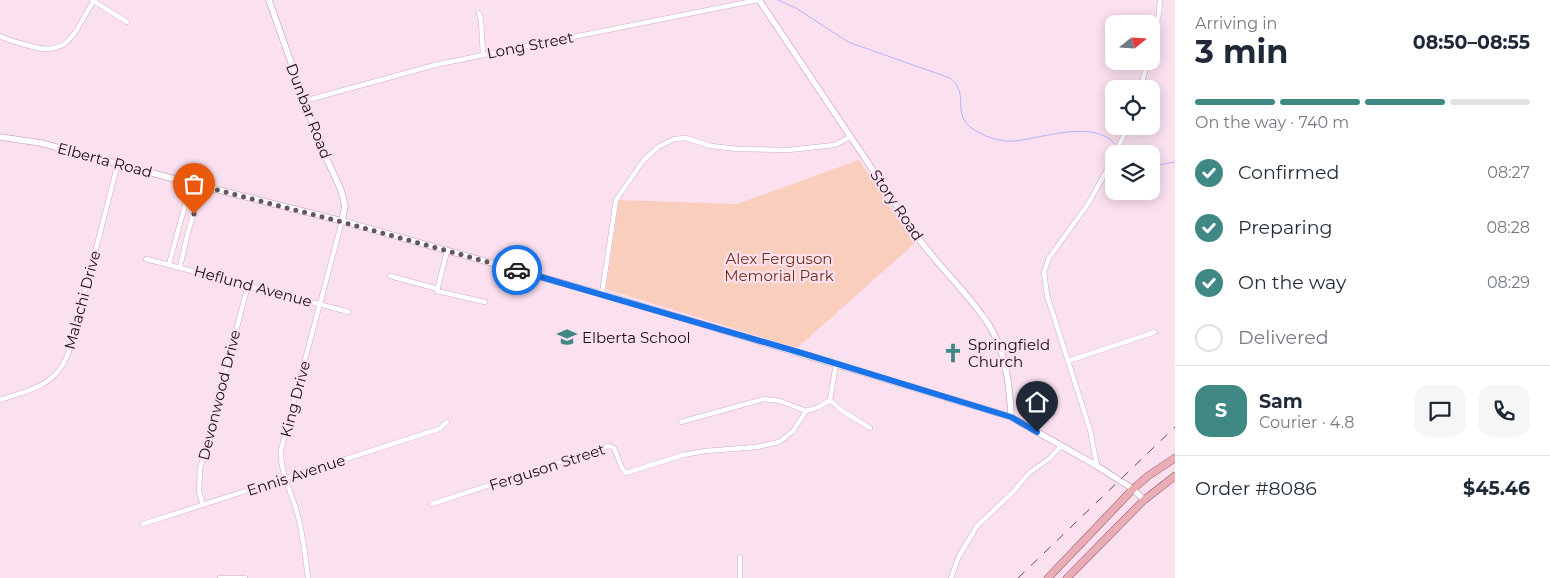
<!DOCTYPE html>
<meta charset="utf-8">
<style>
body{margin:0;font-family:Montserrat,sans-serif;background:#f6f6f7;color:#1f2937;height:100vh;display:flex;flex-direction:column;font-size:19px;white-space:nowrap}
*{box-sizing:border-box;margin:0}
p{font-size:16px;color:#747a83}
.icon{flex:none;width:28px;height:28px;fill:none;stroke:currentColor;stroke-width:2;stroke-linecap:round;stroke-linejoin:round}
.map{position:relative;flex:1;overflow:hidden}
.panel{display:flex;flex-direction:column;background:#fff;width:375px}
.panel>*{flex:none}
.needle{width:32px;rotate:72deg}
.buttons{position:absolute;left:1105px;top:15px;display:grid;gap:10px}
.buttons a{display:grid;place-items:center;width:55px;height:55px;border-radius:10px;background:#fff;box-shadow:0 2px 12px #0003;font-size:25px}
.pin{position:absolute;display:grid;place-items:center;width:42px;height:42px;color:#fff;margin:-51px -21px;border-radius:50% 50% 50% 0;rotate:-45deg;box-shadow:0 0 5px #0007}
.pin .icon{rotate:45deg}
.courier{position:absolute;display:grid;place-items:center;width:50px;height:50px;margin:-25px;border:4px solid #1a73e8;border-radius:50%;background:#fff;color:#222;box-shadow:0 1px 6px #0007}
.overview em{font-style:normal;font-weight:700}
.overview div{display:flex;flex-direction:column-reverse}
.overview{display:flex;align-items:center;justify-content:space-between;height:85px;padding:0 20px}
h1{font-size:32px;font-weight:700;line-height:38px}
.bar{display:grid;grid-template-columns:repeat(4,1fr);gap:8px 5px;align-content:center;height:60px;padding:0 20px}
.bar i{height:6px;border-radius:4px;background:#e0e1e3}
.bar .on{background:#408884}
.bar p{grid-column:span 4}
.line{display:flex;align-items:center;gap:12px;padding:0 20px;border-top:1px solid #e0e1e3}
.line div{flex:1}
.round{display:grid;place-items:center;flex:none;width:52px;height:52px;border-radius:15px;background:#f6f6f7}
ol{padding:0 20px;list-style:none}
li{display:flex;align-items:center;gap:15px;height:55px}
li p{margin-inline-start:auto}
li .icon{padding:5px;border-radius:50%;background:#408884;color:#fff;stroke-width:4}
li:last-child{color:#747a83}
li i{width:28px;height:28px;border:2px solid #e0e1e3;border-radius:50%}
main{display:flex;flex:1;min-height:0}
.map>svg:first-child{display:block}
.green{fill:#f9cebd}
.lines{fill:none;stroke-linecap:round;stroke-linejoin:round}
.stream{stroke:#b2b6fc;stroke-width:1}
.minor-casing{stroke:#cdadc0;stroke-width:5.5}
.tertiary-casing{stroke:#cdadc0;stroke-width:7}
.primary-casing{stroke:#96515c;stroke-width:8}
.minor{stroke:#fff;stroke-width:4.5}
.tertiary{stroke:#fff;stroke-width:5.5}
.primary{stroke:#e9adb5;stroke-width:7}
.rail{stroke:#5c4c56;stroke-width:1;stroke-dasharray:9 9;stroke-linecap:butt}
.done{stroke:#675660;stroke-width:5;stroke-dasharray:0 9}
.route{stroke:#1a73e8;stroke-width:6}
.labels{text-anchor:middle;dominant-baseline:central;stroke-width:4.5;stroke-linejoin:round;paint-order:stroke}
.street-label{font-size:15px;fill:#170c13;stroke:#fbe0f0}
.park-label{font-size:15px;fill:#743112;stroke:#fbe0f0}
.poi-label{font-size:15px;fill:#170c13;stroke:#fbe0f0;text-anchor:start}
</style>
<main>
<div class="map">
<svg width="1175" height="578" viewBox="0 0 1175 578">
<rect width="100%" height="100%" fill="#fbe0f0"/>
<path class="green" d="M 859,160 L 915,243 L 797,348 L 606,289 L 619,200 L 737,204 Z"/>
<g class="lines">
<g class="stream">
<path d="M 778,0 L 796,8 L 848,42 L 950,78 C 973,95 945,118 982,134 C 992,139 1004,142 1015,141 C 1043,138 1094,119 1115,144"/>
<path d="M 1121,151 L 1124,154"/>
<path d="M 1151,163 L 1159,165 L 1175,162"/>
</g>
<defs>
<g id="minor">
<path d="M 92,0 L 127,22"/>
<path d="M 479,13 L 481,19 L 483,55"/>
<path d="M 0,36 C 9,41 20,43 30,46 C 73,59 75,26 95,0"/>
<path d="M 1151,50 L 1159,13 L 1160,0"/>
<path d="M 1140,89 L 1148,61"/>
<path d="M 304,101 L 435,65 L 483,55 L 758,0"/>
<path d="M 1115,154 L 1128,126"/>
<path d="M 447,251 L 437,291 L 485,302"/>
<path d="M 146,259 L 349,312"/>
<path d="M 169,264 L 191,183"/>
<path d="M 180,267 L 188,232 L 202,186"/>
<path d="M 390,276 L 438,289"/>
<path d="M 602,294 L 616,200 L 643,161 L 658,147 L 674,139 L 686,138 L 711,146 L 738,149 L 788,150 L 835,145 L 850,137"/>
<path d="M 1068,361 L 1155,332"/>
<path d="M 0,400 C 23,392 51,387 63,364 C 67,357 70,349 72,342 L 118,163"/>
<path d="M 830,400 L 841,410 L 870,428"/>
<path d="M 681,422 L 764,399 L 780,401 L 806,411"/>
<path d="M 1097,466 L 1090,430 L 1047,295 L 1044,272 L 1049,258 L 1088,204 L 1114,157"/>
<path d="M 432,504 L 609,446 L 614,448 L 622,468 L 626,473 L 683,455 L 705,451 L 757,447 L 779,442 L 793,431 L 806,411 L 819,407 L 830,400 L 836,364"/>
<path d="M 203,505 L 199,492 L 200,469 L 248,285"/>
<path d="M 143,524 L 439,429 L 447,422"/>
<path d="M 220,578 L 245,578"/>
<path d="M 308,578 C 305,555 303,531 296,509 C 290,489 280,472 281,450 L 342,221"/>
<path d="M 740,578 L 740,557"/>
<path d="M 951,578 L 959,556 L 977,526 L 1012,493 L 1029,473 L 1049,459 L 1061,446"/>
</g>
<g id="tertiary">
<path d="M 269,0 L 319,142 L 341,190 L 345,206 L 342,221"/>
<path d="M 759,0 L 919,239 C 941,269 969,294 989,325 C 1006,352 1010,386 1011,417"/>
<path d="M 0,137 L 41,143 L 167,177 L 342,221 L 602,294 L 1011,417 L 1097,466 L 1133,489 L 1144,500"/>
</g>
<g id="primary">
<path d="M 1048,578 L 1133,489 L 1148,476 L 1175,458"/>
<path d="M 1067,578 L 1144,500 L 1175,476"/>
</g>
</defs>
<use href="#minor" class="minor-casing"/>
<use href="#tertiary" class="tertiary-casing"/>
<use href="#primary" class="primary-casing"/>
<use href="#minor" class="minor"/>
<use href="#tertiary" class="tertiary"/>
<use href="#primary" class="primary"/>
<path class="rail" d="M 1018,578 L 1175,427"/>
</g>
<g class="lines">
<path class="done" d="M 194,214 L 202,186 L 342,222 L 517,270"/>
<path class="route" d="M 517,270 L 805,354 L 1011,417 L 1037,432"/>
</g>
<defs>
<symbol id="school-bare" viewBox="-9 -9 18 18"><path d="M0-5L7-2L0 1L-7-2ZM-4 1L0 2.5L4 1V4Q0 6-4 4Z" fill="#408884" stroke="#fbe0f0" stroke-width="2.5" paint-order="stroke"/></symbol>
<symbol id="church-bare" viewBox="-9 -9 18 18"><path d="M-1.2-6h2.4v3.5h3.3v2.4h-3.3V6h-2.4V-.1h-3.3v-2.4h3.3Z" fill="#408884" stroke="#fbe0f0" stroke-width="2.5" paint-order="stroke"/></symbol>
</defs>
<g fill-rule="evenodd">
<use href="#school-bare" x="553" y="323" width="28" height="28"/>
<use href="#church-bare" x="939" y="339" width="28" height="28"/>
</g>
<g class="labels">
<g class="street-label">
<text transform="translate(530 45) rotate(-11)">Long Street</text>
<text transform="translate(309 111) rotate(69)">Dunbar Road</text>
<text transform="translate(105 160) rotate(15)">Elberta Road</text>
<text transform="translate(897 205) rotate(56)">Story Road</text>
<text transform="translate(253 286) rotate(15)">Heflund Avenue</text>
<text transform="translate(82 300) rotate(-75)">Malachi Drive</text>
<text transform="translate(219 395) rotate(-76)">Devonwood Drive</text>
<text transform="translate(295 399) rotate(-75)">King Drive</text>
<text transform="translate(547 467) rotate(-18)">Ferguson Street</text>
<text transform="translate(296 475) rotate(-18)">Ennis Avenue</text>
</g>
<g class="park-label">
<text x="779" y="258">Alex Ferguson<tspan x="779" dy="17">Memorial Park</tspan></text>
</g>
<g class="poi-label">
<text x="582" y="337">Elberta School</text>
<text x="968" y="344">Springfield<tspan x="968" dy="17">Church</tspan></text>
</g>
</g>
</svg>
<div class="buttons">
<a><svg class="needle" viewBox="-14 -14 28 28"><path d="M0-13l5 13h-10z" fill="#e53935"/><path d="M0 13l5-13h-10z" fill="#747a83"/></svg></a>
<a><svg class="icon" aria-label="locate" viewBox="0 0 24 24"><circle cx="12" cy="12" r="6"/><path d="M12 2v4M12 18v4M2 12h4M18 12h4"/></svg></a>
<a><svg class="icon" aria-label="layers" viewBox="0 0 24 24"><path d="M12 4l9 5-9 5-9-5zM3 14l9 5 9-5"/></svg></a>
</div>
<div class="pin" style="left:194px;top:214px;background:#ea580c"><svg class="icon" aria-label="bag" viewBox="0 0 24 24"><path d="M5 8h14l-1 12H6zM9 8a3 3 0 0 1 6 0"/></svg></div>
<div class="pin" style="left:1037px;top:432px;background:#1f2937"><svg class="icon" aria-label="home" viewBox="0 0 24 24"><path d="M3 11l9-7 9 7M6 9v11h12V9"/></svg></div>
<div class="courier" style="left:517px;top:270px"><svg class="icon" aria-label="car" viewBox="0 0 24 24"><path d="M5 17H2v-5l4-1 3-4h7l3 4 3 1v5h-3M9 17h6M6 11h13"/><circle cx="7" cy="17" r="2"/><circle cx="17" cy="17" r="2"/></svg></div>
</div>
<section class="panel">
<div class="overview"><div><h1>3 min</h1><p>Arriving in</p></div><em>08:50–08:55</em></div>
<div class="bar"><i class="on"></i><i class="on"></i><i class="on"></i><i></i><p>On the way · 740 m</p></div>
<ol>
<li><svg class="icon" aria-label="check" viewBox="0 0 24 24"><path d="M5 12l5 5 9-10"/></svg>Confirmed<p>08:27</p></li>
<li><svg class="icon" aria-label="check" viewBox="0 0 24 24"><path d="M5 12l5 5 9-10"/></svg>Preparing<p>08:28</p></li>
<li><svg class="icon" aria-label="check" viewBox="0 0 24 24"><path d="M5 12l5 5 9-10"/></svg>On the way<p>08:29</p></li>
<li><i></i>Delivered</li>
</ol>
<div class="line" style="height:90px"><b class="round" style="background:#408884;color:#fff">S</b><div><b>Sam</b><p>Courier · 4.8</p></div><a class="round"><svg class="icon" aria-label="chat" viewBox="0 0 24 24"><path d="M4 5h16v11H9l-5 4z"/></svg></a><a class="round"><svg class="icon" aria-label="phone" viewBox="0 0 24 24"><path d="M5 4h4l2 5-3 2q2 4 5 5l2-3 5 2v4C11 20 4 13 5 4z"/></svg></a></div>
<div class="line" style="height:65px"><div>Order #8086</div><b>$45.46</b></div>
</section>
</main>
